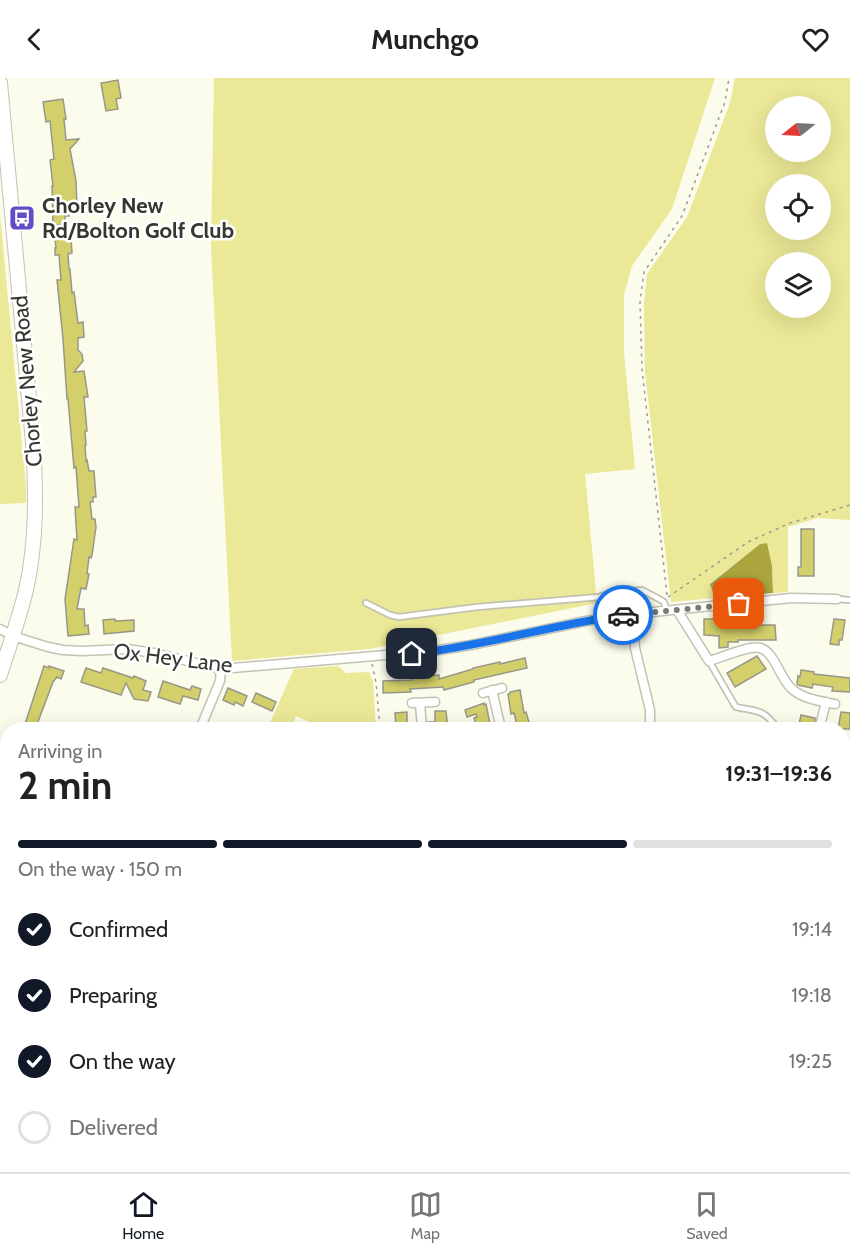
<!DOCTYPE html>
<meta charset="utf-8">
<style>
body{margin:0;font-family:Cabin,sans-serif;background:#f6f6f6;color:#222;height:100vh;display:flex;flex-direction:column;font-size:22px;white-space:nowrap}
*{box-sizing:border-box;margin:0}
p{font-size:20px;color:#767676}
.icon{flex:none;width:33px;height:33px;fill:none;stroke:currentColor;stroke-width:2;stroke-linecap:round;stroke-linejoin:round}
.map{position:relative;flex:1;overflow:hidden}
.drawer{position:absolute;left:0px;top:644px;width:850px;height:452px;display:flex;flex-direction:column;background:#fff;border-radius:24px 24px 0 0;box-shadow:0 6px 24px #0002}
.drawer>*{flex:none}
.needle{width:39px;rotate:252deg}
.controls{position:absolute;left:765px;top:18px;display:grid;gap:12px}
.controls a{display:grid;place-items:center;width:66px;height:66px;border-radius:50%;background:#fff;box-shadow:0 6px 24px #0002;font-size:30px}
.pin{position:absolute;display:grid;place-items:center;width:51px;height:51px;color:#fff;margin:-26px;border-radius:12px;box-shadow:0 3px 9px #0006}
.courier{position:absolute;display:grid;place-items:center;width:60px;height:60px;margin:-30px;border:4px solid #1a73e8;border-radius:50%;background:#fff;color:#222;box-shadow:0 2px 8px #0007}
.overview em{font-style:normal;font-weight:700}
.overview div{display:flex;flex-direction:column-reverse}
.overview{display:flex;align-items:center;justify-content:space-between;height:102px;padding:0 18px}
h1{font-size:39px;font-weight:700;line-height:45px}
.bar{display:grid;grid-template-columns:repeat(4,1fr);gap:9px 6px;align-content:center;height:72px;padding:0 18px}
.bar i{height:8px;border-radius:4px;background:#e0e0e0}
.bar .current{background:#111827}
.bar p{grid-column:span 4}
ol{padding:0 18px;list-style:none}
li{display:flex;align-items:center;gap:18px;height:66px}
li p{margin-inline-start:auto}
li .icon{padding:6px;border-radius:50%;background:#111827;color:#fff;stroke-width:4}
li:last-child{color:#767676}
li i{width:33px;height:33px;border:3px solid #e0e0e0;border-radius:50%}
header{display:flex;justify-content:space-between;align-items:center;height:78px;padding:0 18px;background:#fff;font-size:27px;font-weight:700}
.menu{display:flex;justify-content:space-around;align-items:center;height:84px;border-top:2px solid #e0e0e0;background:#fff;font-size:16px;color:#767676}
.menu a{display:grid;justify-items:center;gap:3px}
.menu .current{color:#111827}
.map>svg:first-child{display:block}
.green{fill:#ebe897;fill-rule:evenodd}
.water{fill:#aaa53e}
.building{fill:#d3cf6a;stroke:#98988a;stroke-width:1.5}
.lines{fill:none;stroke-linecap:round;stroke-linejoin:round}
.service-casing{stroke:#c3c3b4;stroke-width:8}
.minor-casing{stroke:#c3c3b4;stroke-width:11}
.trunk-casing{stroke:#c3c3b4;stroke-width:16}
.path{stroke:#9b9b90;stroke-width:1.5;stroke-dasharray:3 4.5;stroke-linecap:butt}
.service{stroke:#fff;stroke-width:4.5}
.minor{stroke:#fff;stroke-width:8}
.trunk{stroke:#fff;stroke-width:14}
.done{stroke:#7c7c72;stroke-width:6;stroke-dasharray:0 10.8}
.route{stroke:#1a73e8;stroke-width:8}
.labels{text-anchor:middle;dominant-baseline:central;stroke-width:5;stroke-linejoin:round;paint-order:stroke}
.poi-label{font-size:22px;font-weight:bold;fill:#373731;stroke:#fff;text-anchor:start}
.street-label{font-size:22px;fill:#373731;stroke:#fff}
</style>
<header><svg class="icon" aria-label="back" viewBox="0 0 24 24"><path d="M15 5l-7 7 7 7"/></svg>Munchgo<svg class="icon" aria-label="heart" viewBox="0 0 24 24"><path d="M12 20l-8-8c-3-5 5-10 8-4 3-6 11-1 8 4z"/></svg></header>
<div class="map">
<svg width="850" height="1094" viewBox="0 0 850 1094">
<rect width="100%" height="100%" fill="#fcfcec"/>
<g class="green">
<path d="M 214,0 L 715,0 L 672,131 L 632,188 L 624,217 L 624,274 L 635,391 L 585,396 L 597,525 L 369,571 L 232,583 L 211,169 Z"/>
<path d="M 735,0 L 850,0 L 850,442 L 818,440 L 788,449 L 788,514 L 773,515 L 772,488 L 766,465 L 760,466 L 710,505 L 715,520 L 671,524 L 645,294 L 644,226 L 647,196 L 687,139 L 730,25 ZM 776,28 L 820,28 L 820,74 L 776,74 ZM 776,106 L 820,106 L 820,152 L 776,152 ZM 776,184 L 820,184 L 820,230 L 776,230 Z"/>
<path d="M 0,136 L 26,408 L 26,425 L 0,426 Z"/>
<path d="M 338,588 L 346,595 L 369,594 L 373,603 L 376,651 L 325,651 L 296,638 L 291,651 L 267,651 L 294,591 Z"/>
</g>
<path class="water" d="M 767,465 L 772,488 L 773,515 L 715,520 L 710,506 L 760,466 Z"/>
<g class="building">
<path d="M 118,2 L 121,20 L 116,21 L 118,31 L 106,33 L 101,5 Z"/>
<path d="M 63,21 L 66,41 L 64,41 L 66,62 L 79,61 L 70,71 L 76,103 L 77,128 L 69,129 L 69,138 L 65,138 L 65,147 L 53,147 L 52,108 L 53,108 L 50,82 L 54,81 L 50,43 L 46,44 L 43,24 Z"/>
<path d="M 71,160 L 72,175 L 68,176 L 69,191 L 70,191 L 72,215 L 74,214 L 78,245 L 83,244 L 84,259 L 78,260 L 78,272 L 82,276 L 83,283 L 74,294 L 84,293 L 88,319 L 84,319 L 87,353 L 85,353 L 86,367 L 85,367 L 86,383 L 87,382 L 89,393 L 94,393 L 96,419 L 93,419 L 93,424 L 90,424 L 92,441 L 95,441 L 96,449 L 92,477 L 91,480 L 89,479 L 87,496 L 89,496 L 86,511 L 81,510 L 77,531 L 84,531 L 85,548 L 88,547 L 89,556 L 68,558 L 65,521 L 74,461 L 77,462 L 75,429 L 79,429 L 76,389 L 74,390 L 68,321 L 67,321 L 63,261 L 58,212 L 57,202 L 61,202 L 59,177 L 55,177 L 55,170 L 56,170 L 55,161 Z"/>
<path d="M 801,451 L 814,451 L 814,498 L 798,498 L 798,489 L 801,489 Z"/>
<path d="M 747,537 L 756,537 L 757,547 L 775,547 L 776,562 L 738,562 L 738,564 L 728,564 L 728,569 L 719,570 L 719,558 L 704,557 L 704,541 L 718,541 L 719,548 L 748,547 Z"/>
<path d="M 115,541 L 115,543 L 134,542 L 134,553 L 104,556 L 103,542 Z"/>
<path d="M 834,541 L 845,542 L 842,562 L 839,562 L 839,567 L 830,566 Z"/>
<path d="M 757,578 L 766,591 L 735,609 L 727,595 Z"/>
<path d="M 525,580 L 527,590 L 474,602 L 474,604 L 444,612 L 443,609 L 410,611 L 411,614 L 383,615 L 383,603 L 412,602 L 412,599 L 439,597 L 439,601 L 473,591 L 473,590 L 500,584 L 500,586 Z"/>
<path d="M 44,588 L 49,590 L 49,588 L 64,593 L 61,601 L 57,599 L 53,604 L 36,649 L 25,646 Z"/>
<path d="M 86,590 L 101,595 L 103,590 L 133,600 L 134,598 L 146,603 L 143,612 L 151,614 L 148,623 L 134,621 L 126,605 L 121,617 L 81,604 Z"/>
<path d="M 801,592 L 814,594 L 814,596 L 850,600 L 850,614 L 832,613 L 833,609 L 813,606 L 812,610 L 798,607 L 797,605 L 798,598 L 800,599 Z"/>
<path d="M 163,603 L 190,612 L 192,608 L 201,611 L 198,622 L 183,618 L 180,626 L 158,619 Z"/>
<path d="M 228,610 L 247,618 L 243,628 L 235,624 L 234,627 L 223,622 Z"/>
<path d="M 520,612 L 524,635 L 526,634 L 531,651 L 518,651 L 514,635 L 511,636 L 508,616 L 510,616 L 510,614 Z"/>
<path d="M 256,615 L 276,624 L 272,633 L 252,624 Z"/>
<path d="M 484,625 L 484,627 L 486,626 L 491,651 L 477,651 L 474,640 L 477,639 L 476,636 L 467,639 L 465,632 Z"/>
<path d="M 435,633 L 446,633 L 448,651 L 428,651 L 428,644 L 435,644 Z"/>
<path d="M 407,634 L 407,651 L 396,651 L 395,635 Z"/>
<path d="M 841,634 L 850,635 L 850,651 L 838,651 Z"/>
<path d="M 801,637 L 815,640 L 815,649 L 812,648 L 812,651 L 798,651 Z"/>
<path d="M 6,698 L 8,733 L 1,751 L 0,751 L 0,716 Z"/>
<path d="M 0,1030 L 8,1034 L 8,1058 L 0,1054 Z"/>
<path d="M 0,1074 L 8,1078 L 8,1089 L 5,1094 L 0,1094 Z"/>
</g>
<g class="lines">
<defs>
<g id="service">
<path d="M 837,521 L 850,522"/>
<path d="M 366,525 L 390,537 L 399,539 L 477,529 L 599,519 L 610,515 L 642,512 L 661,522 L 664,524 L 667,533"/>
<path d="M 709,583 L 734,626 L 736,629 C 760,634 763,631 778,651"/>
<path d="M 843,751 L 850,760"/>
<path d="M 0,811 L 8,813"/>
<path d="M 850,826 L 843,828 L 843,833 L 850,858"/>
<path d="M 0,969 L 8,972"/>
<path d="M 552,1088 L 554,1093"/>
<path d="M 690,1088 L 692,1094"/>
<path d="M 10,1094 L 13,1088"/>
</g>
<g id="minor">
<path d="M 677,532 L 709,583 C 720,580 750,567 760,570 C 774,573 780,600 791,610 C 802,621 820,623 835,626"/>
<path d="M 633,536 L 635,570 L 650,632 L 650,651"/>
<path d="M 0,551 L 13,558 L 48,569 L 63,572 L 82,573 L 127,571 L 154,575 L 221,591 L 433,573 L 471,567 L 586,543 L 633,536 L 791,520 L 837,521"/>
<path d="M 492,612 L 501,651"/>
<path d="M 483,615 L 502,610"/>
<path d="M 412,625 L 435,624"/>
<path d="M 420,625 L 422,651"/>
<path d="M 821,644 L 826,624"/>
<path d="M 200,651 L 220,603 L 221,591"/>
<path d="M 0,847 L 8,850"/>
<path d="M 0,927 L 8,930"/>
<path d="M 843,988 L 850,985"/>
<path d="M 0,1009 L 8,1012"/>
<path d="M 843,1043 L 850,1053"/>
<path d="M 174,1088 L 188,1094"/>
<path d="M 474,1088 L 478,1094"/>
<path d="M 604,1088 L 606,1094"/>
<path d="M 750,1088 L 752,1094"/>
<path d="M 390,1094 L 391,1088"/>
</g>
<path id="trunk" d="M 0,5 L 33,364 C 36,413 37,464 26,512 C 19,541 9,569 0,597"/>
</defs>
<use href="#service" class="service-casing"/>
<use href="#minor" class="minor-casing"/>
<use href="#trunk" class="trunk-casing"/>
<g class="path">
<path d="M 667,517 L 642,291 L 640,224 L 644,194 L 682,138 L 725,24 L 729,0"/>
<path d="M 668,519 L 748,464 L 790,445 L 850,427"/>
<path d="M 372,586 L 376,604 L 380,651"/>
</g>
<use href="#service" class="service"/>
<use href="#minor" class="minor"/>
<use href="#trunk" class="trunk"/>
</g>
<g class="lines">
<path class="done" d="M 623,537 L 739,526"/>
<path class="route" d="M 412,576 C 483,568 552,547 623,537"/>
</g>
<defs>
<symbol id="bus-square" viewBox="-11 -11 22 22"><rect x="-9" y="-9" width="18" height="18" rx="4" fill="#634dc6" stroke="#fff"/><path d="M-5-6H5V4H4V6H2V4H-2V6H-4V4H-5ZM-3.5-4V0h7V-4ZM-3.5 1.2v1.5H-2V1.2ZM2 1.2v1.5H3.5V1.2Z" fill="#fff"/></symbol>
</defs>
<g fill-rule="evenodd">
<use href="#bus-square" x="7" y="125" width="30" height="30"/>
</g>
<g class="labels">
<g class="poi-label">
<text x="42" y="127">Chorley New<tspan x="42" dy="25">Rd/Bolton Golf Club</tspan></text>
</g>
<g class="street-label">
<text transform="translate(27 303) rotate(-95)">Chorley New Road</text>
<text transform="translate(173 580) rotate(7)">Ox Hey Lane</text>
</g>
</g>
</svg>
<div class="controls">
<a><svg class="needle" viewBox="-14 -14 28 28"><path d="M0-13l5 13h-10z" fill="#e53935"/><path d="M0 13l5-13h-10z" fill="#767676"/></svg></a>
<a><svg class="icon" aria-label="locate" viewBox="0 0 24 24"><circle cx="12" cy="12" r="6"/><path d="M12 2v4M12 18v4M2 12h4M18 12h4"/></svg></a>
<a><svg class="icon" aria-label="layers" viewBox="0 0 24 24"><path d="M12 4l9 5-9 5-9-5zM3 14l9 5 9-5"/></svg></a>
</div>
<div class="pin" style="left:739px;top:526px;background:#ea580c"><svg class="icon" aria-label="bag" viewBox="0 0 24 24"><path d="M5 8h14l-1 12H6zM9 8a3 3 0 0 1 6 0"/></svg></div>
<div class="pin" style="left:412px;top:576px;background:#1f2937"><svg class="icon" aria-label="home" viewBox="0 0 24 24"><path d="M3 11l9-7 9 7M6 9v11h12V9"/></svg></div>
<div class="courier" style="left:623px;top:537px"><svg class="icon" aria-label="car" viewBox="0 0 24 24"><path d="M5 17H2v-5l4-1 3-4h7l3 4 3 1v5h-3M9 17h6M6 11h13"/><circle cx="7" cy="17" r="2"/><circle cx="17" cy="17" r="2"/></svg></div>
<section class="drawer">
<div class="overview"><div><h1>2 min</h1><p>Arriving in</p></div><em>19:31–19:36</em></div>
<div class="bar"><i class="current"></i><i class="current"></i><i class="current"></i><i></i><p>On the way · 150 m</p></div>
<ol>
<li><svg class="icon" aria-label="check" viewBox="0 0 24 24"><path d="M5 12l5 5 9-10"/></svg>Confirmed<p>19:14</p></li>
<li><svg class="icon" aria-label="check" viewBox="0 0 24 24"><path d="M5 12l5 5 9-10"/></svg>Preparing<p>19:18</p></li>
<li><svg class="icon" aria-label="check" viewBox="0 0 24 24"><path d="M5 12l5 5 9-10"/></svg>On the way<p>19:25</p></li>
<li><i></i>Delivered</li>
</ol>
</section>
</div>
<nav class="menu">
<a class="current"><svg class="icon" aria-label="home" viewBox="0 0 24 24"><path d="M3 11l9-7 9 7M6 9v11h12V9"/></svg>Home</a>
<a><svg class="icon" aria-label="map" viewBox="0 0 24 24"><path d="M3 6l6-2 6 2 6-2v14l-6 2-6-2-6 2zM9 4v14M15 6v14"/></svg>Map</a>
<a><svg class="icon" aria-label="saved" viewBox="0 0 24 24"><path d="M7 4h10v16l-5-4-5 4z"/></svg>Saved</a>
</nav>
